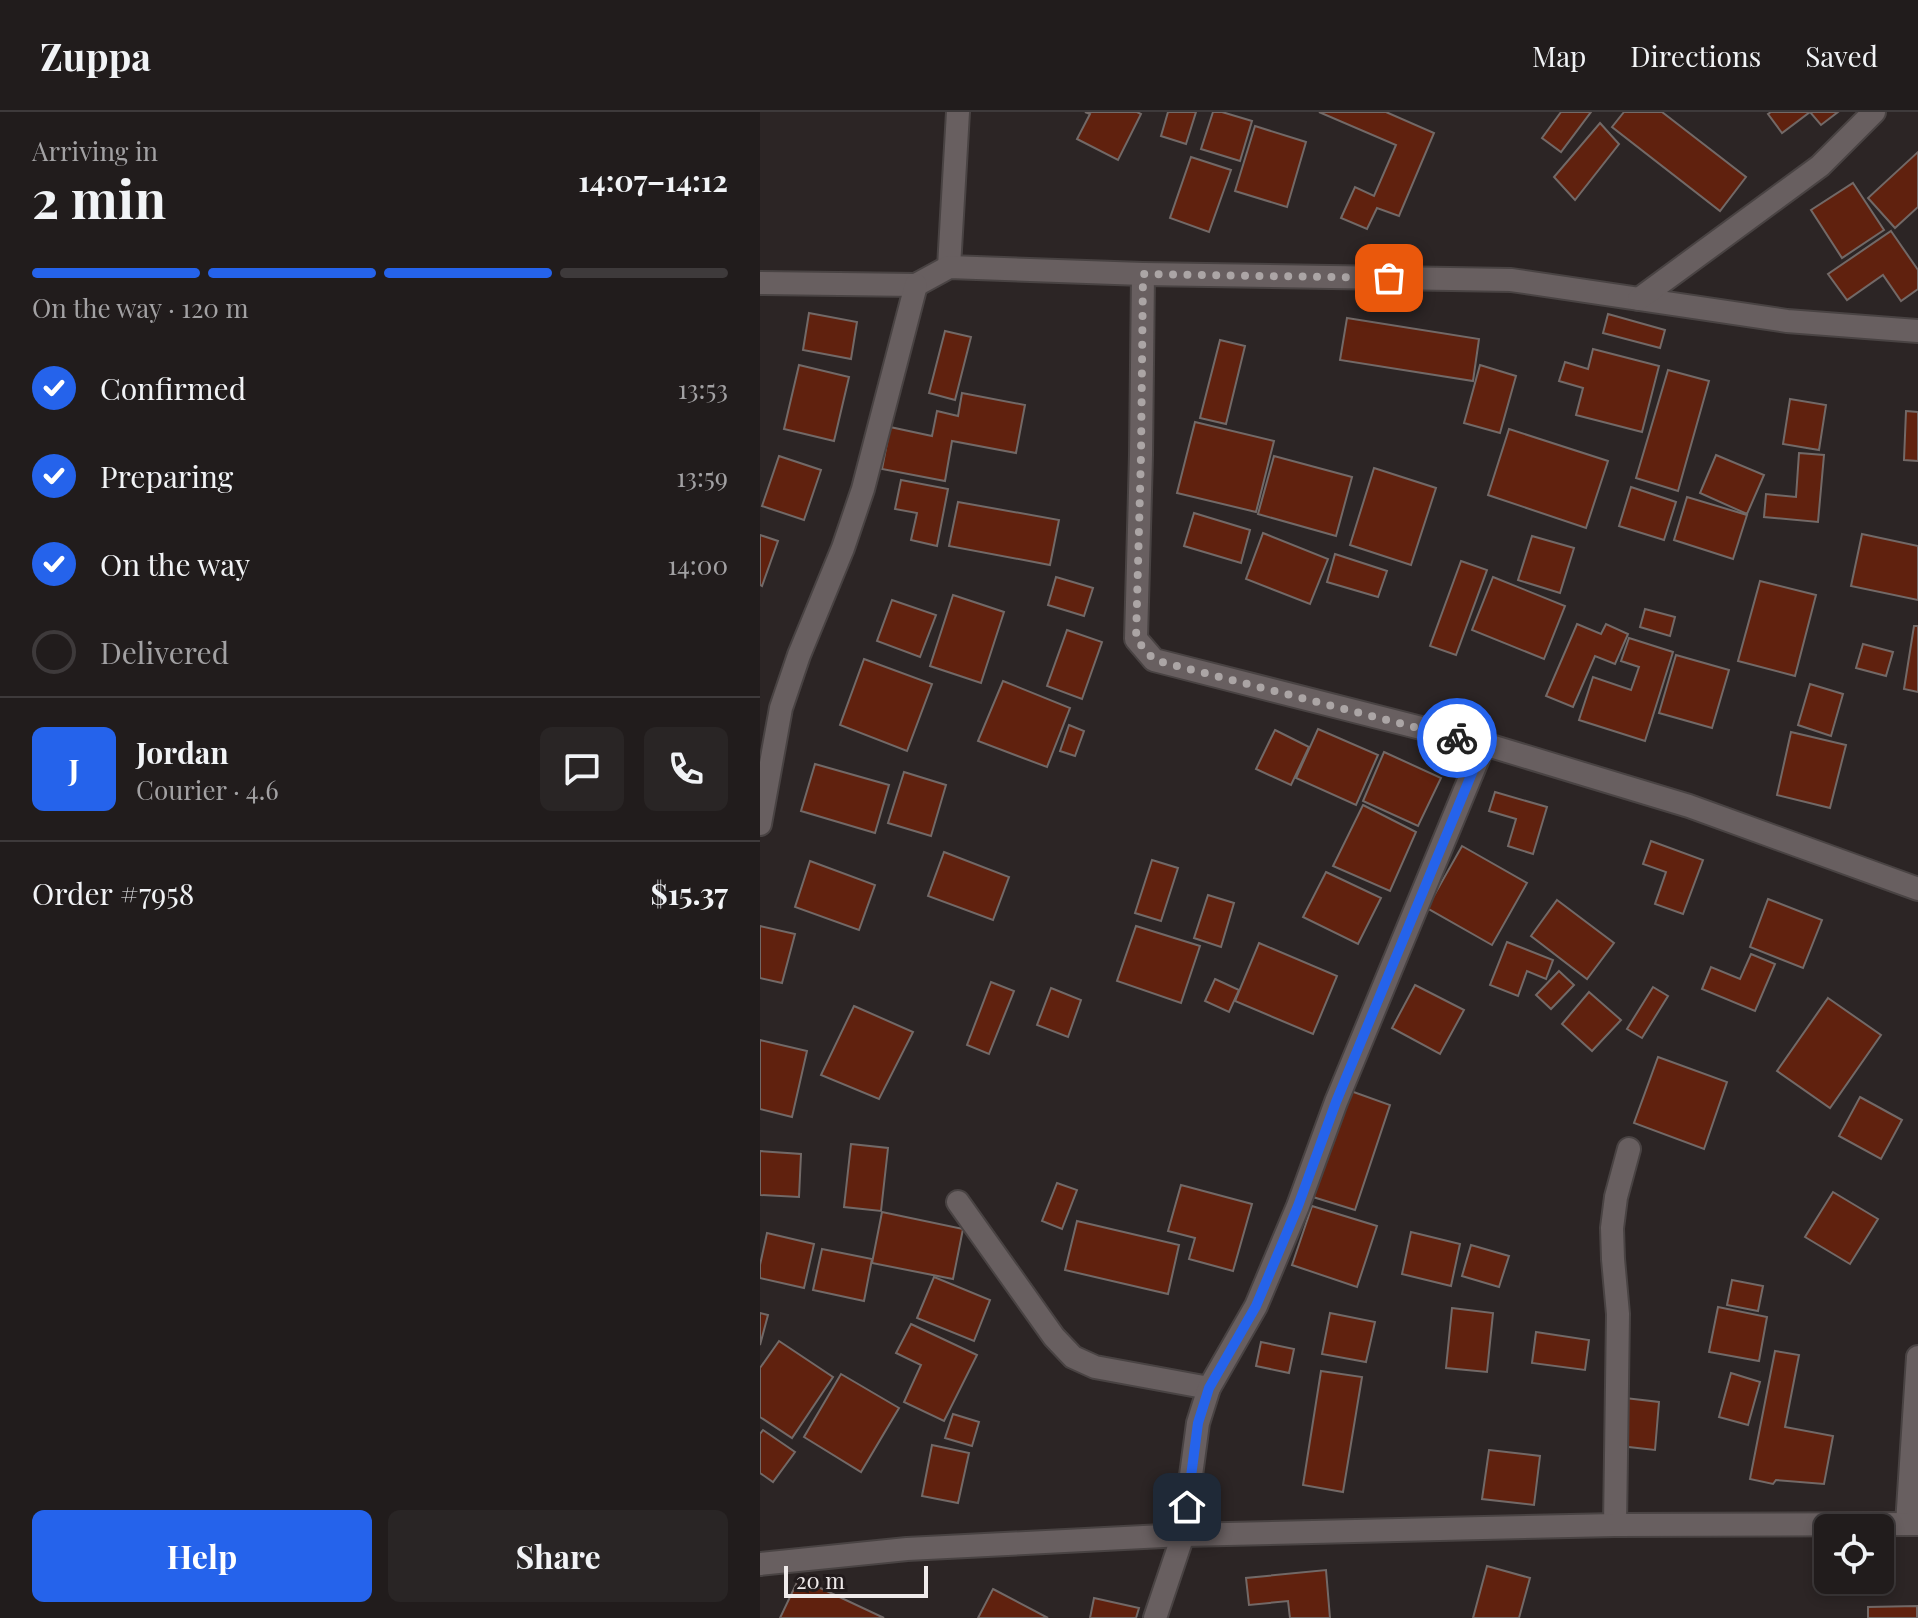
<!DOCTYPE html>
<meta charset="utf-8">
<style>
body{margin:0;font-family:"Playfair Display",serif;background:#292525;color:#f1f3f6;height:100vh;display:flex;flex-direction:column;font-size:30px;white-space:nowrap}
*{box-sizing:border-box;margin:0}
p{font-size:26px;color:#a2a1a3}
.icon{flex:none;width:44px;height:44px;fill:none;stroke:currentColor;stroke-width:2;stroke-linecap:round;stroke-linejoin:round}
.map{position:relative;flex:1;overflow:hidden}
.sheet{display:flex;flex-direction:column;background:#211c1c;width:760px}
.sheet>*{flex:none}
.tools{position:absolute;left:1054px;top:1402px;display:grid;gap:16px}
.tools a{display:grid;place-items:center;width:80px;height:80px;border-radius:12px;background:#211c1c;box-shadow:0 4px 12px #0003,0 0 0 2px #3e3a3b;font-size:40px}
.scale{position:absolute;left:24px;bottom:20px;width:144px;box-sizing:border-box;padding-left:8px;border:4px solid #efeaea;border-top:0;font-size:22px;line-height:28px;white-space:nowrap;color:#efeaea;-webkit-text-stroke:6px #221b1c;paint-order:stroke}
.pin{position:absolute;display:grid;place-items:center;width:68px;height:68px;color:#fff;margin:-34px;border-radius:16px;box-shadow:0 4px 12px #0006}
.courier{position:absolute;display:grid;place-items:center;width:80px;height:80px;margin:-40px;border:6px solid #2563eb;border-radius:50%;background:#fff;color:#222;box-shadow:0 2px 10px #0007}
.overview em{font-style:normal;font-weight:700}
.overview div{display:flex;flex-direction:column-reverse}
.overview{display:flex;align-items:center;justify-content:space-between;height:136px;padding:0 32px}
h1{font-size:52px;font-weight:700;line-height:60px}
.bar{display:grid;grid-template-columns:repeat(4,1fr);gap:12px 8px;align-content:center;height:96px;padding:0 32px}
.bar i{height:10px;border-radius:6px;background:#3e3a3b}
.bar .selected{background:#2563eb}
.bar p{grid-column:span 4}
.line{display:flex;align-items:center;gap:20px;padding:0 32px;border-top:2px solid #3e3a3b}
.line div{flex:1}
.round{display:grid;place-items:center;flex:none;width:84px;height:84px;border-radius:12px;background:#292525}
ol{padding:0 32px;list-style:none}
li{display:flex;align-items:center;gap:24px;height:88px}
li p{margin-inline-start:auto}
li .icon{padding:8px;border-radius:50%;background:#2563eb;color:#fff;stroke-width:4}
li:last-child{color:#a2a1a3}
li i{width:44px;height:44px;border:4px solid #3e3a3b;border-radius:50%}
.cta{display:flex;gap:16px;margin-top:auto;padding:16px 32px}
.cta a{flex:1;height:92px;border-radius:12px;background:#2563eb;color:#fff;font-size:32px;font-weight:700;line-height:92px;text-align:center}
.cta a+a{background:#292525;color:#f1f3f6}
header{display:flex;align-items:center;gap:48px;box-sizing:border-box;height:112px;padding:0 40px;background:#211c1c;border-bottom:2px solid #3e3a3b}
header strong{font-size:38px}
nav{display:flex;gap:44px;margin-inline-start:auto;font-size:28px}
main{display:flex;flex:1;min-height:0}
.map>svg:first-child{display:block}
.building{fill:#60210e;stroke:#726967;stroke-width:2}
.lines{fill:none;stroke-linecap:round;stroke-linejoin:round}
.minor-casing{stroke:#494343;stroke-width:26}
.minor{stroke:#685f60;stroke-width:22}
.done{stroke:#aba5a5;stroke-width:8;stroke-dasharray:0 14.4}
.route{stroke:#2563eb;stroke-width:10}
</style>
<header>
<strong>Zuppa</strong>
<nav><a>Map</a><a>Directions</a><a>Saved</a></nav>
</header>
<main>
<section class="sheet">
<div class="overview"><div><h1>2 min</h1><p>Arriving in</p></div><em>14:07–14:12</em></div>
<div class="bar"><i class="selected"></i><i class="selected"></i><i class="selected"></i><i></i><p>On the way · 120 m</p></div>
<ol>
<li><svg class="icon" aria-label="check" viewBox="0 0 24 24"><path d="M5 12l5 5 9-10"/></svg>Confirmed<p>13:53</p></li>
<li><svg class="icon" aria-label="check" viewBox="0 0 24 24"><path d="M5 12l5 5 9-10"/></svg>Preparing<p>13:59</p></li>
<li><svg class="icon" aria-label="check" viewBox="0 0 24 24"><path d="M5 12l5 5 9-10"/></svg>On the way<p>14:00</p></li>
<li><i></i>Delivered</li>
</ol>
<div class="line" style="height:144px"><b class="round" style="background:#2563eb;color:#fff">J</b><div><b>Jordan</b><p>Courier · 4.6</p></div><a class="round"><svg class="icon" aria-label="chat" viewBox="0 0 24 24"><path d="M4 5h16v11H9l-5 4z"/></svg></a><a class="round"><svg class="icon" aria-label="phone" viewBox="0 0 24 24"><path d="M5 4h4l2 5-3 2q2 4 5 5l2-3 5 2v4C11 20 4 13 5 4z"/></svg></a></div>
<div class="line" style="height:104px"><div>Order #7958</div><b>$15.37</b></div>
<div class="cta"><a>Help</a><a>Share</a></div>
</section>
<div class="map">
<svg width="1158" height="1506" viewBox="0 0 1158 1506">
<rect width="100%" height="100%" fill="#2c2525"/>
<g class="building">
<path d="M 325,0 L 377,0 L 381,2 L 358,48 L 317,27 L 330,2 Z"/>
<path d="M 408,0 L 436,0 L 426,32 L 401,24 Z"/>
<path d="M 453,0 L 462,0 L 492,9 L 480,49 L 441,37 Z"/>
<path d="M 559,0 L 626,0 L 674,21 L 639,104 L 617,96 L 607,117 L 581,106 L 595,75 L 614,84 L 636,33 Z"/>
<path d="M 801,0 L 831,0 L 801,40 L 782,26 Z"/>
<path d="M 864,0 L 902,0 L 986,65 L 960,99 L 852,15 Z"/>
<path d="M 1011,0 L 1050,0 L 1022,21 L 1008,2 Z"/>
<path d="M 1050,0 L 1078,0 L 1061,13 Z"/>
<path d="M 840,11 L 859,32 L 815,88 L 794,65 Z"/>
<path d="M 495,14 L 546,30 L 527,95 L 475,79 Z"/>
<path d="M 1158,40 L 1158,95 L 1135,116 L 1108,86 Z"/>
<path d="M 431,45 L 471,58 L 449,120 L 410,106 Z"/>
<path d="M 1093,71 L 1124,118 L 1082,146 L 1051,98 Z"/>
<path d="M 1131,119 L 1158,158 L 1158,177 L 1141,189 L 1123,163 L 1087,188 L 1068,162 Z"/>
<path d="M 49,201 L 97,210 L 91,247 L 43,238 Z"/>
<path d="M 848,202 L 905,218 L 900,236 L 843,221 Z"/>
<path d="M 587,206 L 719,227 L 713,269 L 580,248 Z"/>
<path d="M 185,219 L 211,225 L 195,288 L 169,281 Z"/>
<path d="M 460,228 L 485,234 L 466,312 L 440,306 Z"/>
<path d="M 833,237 L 899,254 L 882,320 L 816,303 L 823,276 L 799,269 L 805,250 L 828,257 Z"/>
<path d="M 39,253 L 89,265 L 74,329 L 24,317 Z"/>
<path d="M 720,253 L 756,264 L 740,321 L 704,311 Z"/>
<path d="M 908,258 L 949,269 L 918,379 L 876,366 Z"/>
<path d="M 202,281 L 265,293 L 256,341 L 192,329 L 185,369 L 122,357 L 130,315 L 172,324 L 177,299 L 198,304 Z"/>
<path d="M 1030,287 L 1066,293 L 1059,338 L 1023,332 Z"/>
<path d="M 1146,299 L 1158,300 L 1158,349 L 1144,348 Z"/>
<path d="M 435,310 L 514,329 L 496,400 L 417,381 Z"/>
<path d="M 749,317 L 848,349 L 826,416 L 728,383 Z"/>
<path d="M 1039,341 L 1064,343 L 1058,410 L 1004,405 L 1006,382 L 1036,385 Z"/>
<path d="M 956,343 L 1004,363 L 987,402 L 940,381 Z"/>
<path d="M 19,344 L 61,358 L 44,408 L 2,394 Z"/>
<path d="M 514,344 L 592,365 L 576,424 L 498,402 Z"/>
<path d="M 614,356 L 676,376 L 651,453 L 590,433 Z"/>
<path d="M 141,368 L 188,377 L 177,434 L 151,428 L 157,401 L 135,397 Z"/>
<path d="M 871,375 L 916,390 L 904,428 L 859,414 Z"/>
<path d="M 927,385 L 987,403 L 973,447 L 914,428 Z"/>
<path d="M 198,390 L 299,408 L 290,453 L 189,434 Z"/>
<path d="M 434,401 L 490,418 L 481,451 L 424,434 Z"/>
<path d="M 503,421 L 568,447 L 550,492 L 486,467 Z"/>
<path d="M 1102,422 L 1158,434 L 1158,488 L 1091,474 Z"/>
<path d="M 0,423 L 18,429 L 2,474 L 0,473 Z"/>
<path d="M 772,424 L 814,436 L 800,481 L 758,468 Z"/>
<path d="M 575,442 L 627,459 L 618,485 L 567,470 Z"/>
<path d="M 701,449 L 727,458 L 696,543 L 670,534 Z"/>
<path d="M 296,465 L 333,476 L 324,504 L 288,493 Z"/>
<path d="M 733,465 L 805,494 L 784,547 L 712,518 Z"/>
<path d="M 1000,469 L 1056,483 L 1035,564 L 978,549 Z"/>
<path d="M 193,483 L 244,500 L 221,571 L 170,554 Z"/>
<path d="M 132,488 L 176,503 L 160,545 L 117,529 Z"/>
<path d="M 885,497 L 915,505 L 910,524 L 880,515 Z"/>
<path d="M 817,512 L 841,522 L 846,512 L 868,522 L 855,552 L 835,544 L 813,595 L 786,584 Z"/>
<path d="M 1154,514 L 1158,514 L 1158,580 L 1144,577 Z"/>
<path d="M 307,518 L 342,530 L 322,587 L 287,574 Z"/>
<path d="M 869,526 L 913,540 L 885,629 L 819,608 L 833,565 L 871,578 L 879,555 L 861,549 Z"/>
<path d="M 1103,532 L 1133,540 L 1126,564 L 1096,556 Z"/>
<path d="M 916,543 L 969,558 L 952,616 L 899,601 Z"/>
<path d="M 104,547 L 172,572 L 147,639 L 80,613 Z"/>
<path d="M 243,569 L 310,596 L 287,655 L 218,629 Z"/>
<path d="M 1050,572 L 1083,582 L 1071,624 L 1038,613 Z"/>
<path d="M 309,613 L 324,619 L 315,644 L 300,639 Z"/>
<path d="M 558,617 L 618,643 L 596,693 L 536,666 Z"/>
<path d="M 515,618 L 549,635 L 531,673 L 496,657 Z"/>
<path d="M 1031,620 L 1086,633 L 1070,696 L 1017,683 Z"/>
<path d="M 624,640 L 681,666 L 658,714 L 603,689 Z"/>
<path d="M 55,652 L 129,673 L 115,721 L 41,699 Z"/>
<path d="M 144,660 L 186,673 L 171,724 L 128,711 Z"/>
<path d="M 735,680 L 787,695 L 773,742 L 748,734 L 756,707 L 729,699 Z"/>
<path d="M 603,693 L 656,720 L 630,779 L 573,754 Z"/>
<path d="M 891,729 L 943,748 L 923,802 L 895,792 L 906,760 L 883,752 Z"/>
<path d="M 702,734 L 767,771 L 732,833 L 667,796 Z"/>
<path d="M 184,740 L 249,765 L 233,808 L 168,784 Z"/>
<path d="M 392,748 L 418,756 L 401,809 L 375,801 Z"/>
<path d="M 50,749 L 115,773 L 99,818 L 35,795 Z"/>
<path d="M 566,760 L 621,786 L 598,832 L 543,805 Z"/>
<path d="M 448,783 L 474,791 L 461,835 L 434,826 Z"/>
<path d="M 1008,787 L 1062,808 L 1043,856 L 990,835 Z"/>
<path d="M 797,788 L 854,831 L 827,867 L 771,824 Z"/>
<path d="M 0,814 L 35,822 L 22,871 L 0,866 Z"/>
<path d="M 376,814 L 440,834 L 421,891 L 357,869 Z"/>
<path d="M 747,830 L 793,848 L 786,867 L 767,859 L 758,884 L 730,873 Z"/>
<path d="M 499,831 L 577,864 L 553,922 L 475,889 Z"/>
<path d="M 991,842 L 1015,852 L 995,899 L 942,877 L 951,855 L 980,867 Z"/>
<path d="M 799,859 L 814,873 L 791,897 L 776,883 Z"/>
<path d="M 455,867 L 479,878 L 469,900 L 445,889 Z"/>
<path d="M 231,870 L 254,879 L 229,942 L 207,933 Z"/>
<path d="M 655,873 L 704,898 L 680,942 L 632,916 Z"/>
<path d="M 893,875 L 908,884 L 882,926 L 867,917 Z"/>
<path d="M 291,876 L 321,888 L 308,925 L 277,913 Z"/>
<path d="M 829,880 L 861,908 L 832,939 L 802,912 Z"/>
<path d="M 1068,886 L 1121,923 L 1070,996 L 1017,959 Z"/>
<path d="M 94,894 L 153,920 L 119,987 L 61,963 Z"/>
<path d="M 0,928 L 47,939 L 32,1005 L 0,997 Z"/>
<path d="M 898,945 L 967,970 L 944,1037 L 874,1011 Z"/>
<path d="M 588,978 L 630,993 L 595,1098 L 553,1085 Z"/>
<path d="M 1100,985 L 1142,1008 L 1121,1047 L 1079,1024 Z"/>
<path d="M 91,1032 L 128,1036 L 121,1099 L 84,1095 Z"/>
<path d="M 0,1039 L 41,1042 L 39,1085 L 0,1083 Z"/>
<path d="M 297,1071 L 317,1078 L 302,1117 L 282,1109 Z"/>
<path d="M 421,1073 L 492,1092 L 473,1159 L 429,1147 L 435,1126 L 408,1119 Z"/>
<path d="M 1073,1080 L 1118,1107 L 1090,1152 L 1045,1125 Z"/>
<path d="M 552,1094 L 617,1114 L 597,1175 L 532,1153 Z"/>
<path d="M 122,1100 L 203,1117 L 193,1167 L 112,1151 Z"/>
<path d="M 317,1109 L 419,1133 L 408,1182 L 305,1158 Z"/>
<path d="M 651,1120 L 700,1132 L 691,1174 L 642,1162 Z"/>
<path d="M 7,1121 L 54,1132 L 44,1176 L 0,1166 L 0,1153 Z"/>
<path d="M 711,1133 L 749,1144 L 739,1175 L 702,1164 Z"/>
<path d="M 62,1137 L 112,1147 L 104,1189 L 53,1178 Z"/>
<path d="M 174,1165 L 230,1188 L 214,1229 L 157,1206 Z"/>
<path d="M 972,1168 L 1003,1174 L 998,1199 L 967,1193 Z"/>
<path d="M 958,1195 L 1007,1205 L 999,1249 L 949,1240 Z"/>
<path d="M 692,1196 L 733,1201 L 727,1260 L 686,1256 Z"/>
<path d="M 0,1201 L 8,1203 L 0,1233 Z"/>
<path d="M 570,1201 L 615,1210 L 606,1250 L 562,1242 Z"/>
<path d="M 151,1212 L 217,1243 L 184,1309 L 144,1290 L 161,1253 L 136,1241 Z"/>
<path d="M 776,1220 L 829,1228 L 825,1258 L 772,1251 Z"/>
<path d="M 19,1229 L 73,1265 L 32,1326 L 0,1305 L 0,1256 Z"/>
<path d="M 501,1230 L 534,1237 L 529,1261 L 496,1254 Z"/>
<path d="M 1015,1239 L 1039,1243 L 1025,1315 L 1073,1324 L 1064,1372 L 1016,1368 L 1013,1372 L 990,1367 Z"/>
<path d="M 561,1259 L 602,1265 L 583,1380 L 543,1373 Z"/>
<path d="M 971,1261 L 1000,1270 L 988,1313 L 959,1305 Z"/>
<path d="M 81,1262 L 139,1296 L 101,1360 L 44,1325 Z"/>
<path d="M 865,1286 L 899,1290 L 895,1338 L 860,1334 Z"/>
<path d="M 193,1302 L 219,1310 L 212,1334 L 185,1326 Z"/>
<path d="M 3,1318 L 35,1340 L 13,1370 L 0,1361 L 0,1322 Z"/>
<path d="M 172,1333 L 209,1341 L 198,1391 L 162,1384 Z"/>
<path d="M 729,1338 L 780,1344 L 774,1393 L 722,1387 Z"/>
<path d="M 727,1454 L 770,1466 L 759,1506 L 713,1506 Z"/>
<path d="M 566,1458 L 570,1506 L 530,1506 L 528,1489 L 489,1493 L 486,1466 Z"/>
<path d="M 39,1466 L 124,1506 L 20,1506 Z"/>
<path d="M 233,1477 L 288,1506 L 218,1506 Z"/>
<path d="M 334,1486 L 379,1496 L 376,1506 L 330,1506 Z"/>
<path d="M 1157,1494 L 1157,1506 L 1108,1506 L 1108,1495 Z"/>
</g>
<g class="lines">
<defs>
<g id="minor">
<path d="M 189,155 L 198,0"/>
<path d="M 383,162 L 381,343 L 376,527 L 394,548 L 724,632 L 929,694 L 1158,777"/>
<path d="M 0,171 L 156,173 L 189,155 L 383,162 L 751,168 L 1027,209 L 1158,219"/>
<path d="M 879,187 L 1060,54 L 1114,0"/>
<path d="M 0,712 L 21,596 L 39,543 L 83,436 L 103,377 L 156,173"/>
<path d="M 198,1090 L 294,1225 L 313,1245 L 335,1255 L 449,1276"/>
<path d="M 1147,1412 L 1158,1245"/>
<path d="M 855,1413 L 858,1202 L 853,1147 L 852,1116 L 856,1085 L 869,1037"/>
<path d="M 0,1452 L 147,1437 L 423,1423 L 855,1413 L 1158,1412"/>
<path d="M 395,1506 L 423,1423 L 438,1311 L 449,1276 L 496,1194 L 538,1094 L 576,990 L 724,632"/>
</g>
</defs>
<use href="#minor" class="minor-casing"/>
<use href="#minor" class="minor"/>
</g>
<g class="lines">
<path class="done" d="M 629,166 L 383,162 L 381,343 L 376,527 L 394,548 L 697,626"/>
<path class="route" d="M 427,1395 L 438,1311 L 449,1276 L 496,1194 L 538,1094 L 576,990 L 724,632 L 697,626"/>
</g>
</svg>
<div class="tools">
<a><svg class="icon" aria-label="locate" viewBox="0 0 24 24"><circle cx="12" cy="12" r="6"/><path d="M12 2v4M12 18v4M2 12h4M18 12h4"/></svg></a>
</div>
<div class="scale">20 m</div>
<div class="pin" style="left:629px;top:166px;background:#ea580c"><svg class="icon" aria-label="bag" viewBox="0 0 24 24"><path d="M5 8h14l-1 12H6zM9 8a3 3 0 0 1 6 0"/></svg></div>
<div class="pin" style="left:427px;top:1395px;background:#1f2937"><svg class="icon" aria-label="home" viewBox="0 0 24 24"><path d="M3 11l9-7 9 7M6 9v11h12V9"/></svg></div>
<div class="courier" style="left:697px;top:626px"><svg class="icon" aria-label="bike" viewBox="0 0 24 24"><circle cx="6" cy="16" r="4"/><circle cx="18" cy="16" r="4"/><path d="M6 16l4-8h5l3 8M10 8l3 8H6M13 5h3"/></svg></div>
</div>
</main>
